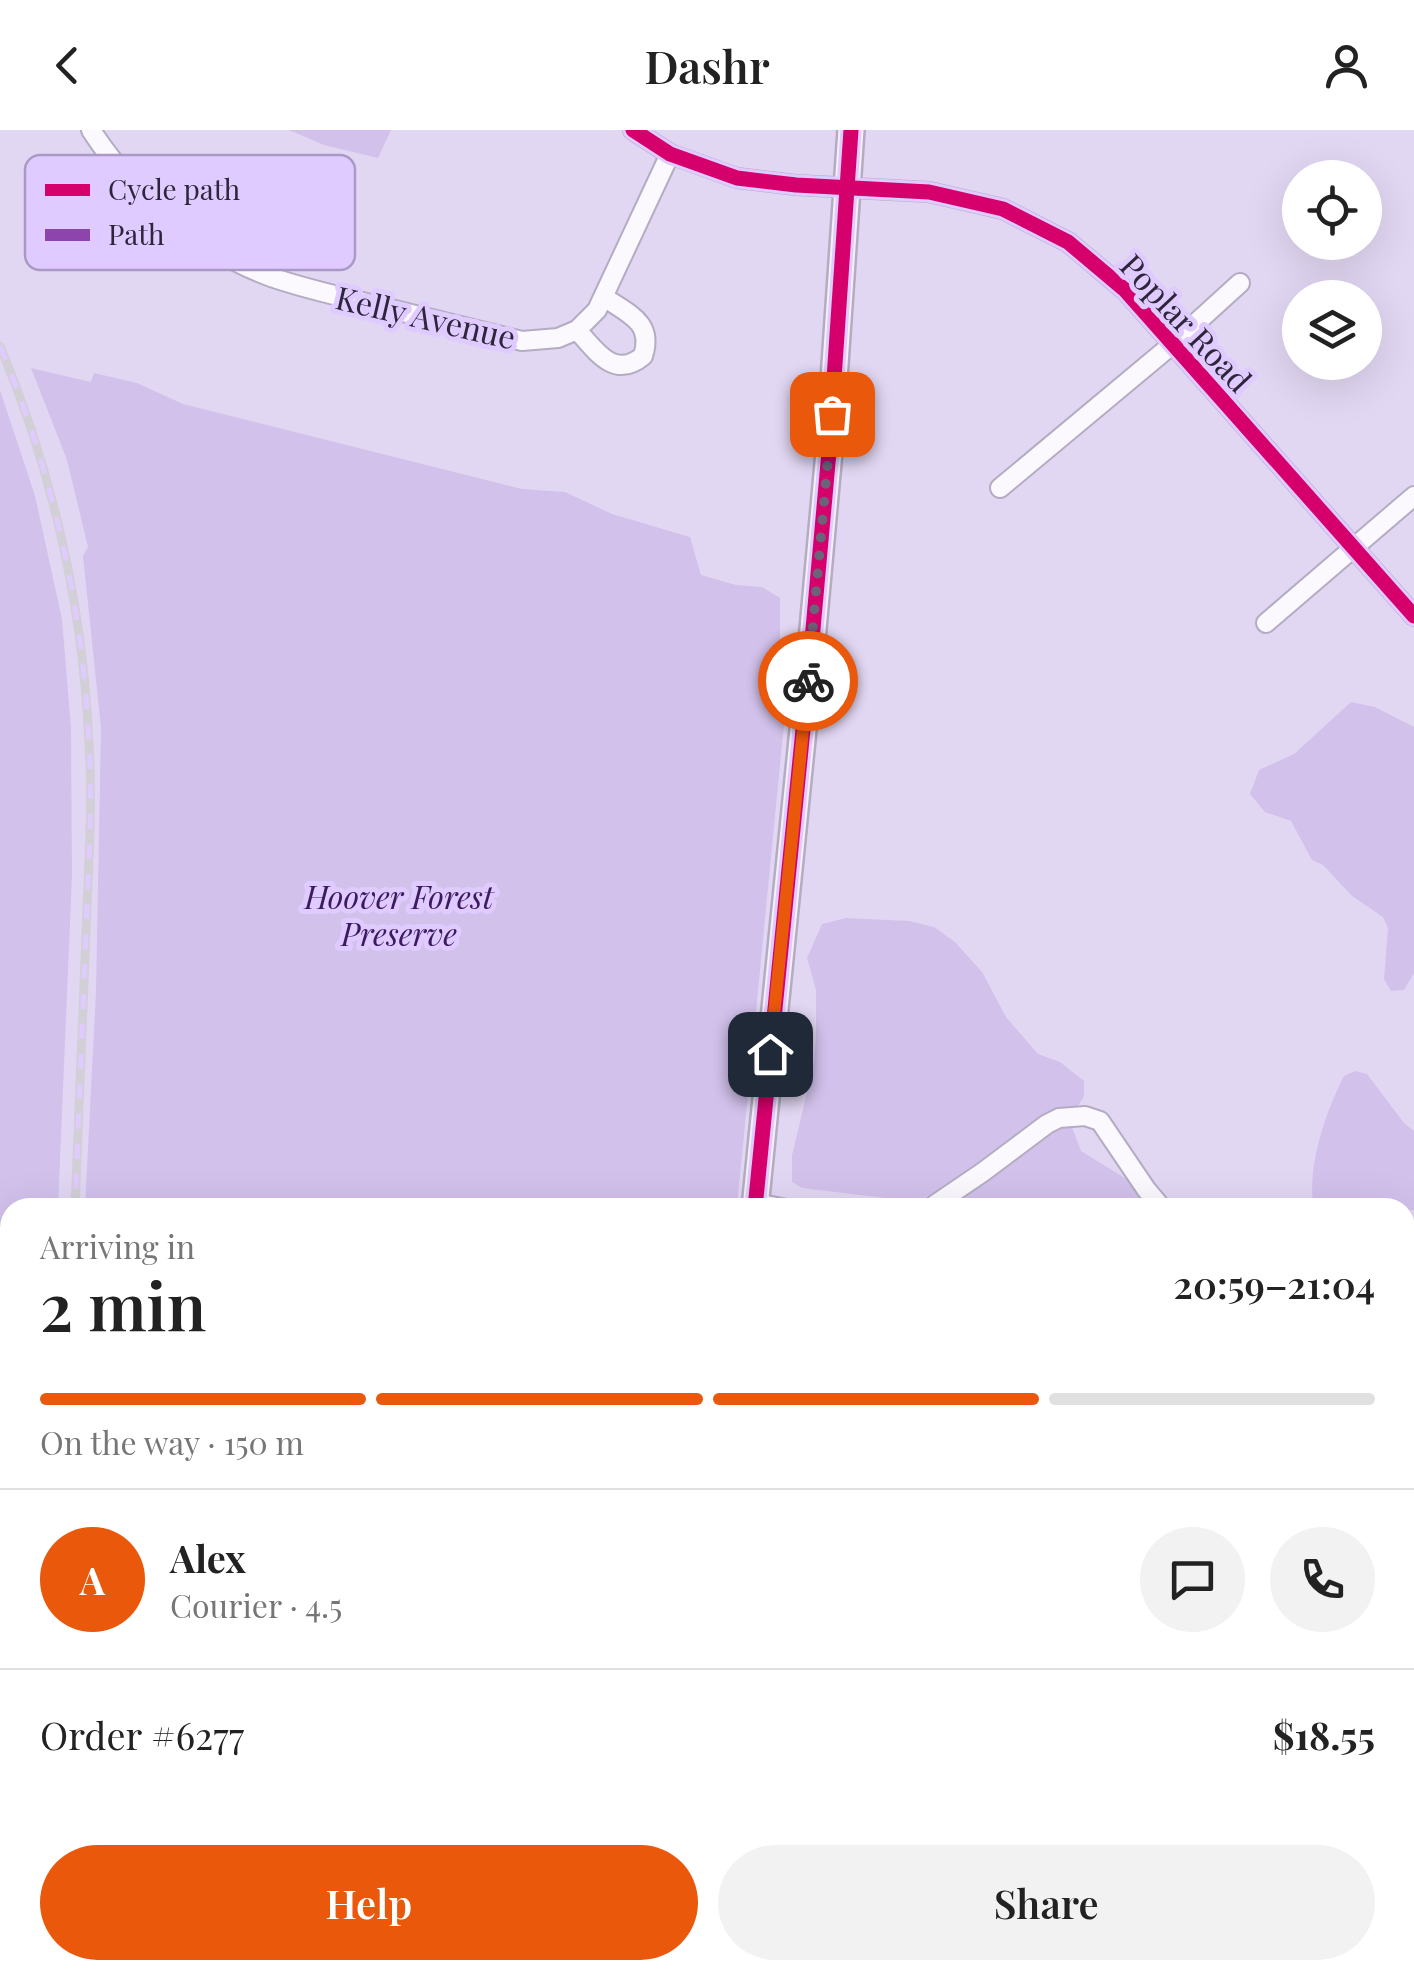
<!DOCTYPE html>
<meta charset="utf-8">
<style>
body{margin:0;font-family:"Playfair Display",serif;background:#f2f2f2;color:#222;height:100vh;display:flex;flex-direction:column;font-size:38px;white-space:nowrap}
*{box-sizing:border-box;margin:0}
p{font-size:32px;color:#767676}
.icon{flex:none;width:55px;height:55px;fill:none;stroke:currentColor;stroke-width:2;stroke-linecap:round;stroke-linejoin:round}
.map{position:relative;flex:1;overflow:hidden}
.side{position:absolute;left:0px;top:1068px;width:1415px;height:782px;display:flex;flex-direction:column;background:#fff;border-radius:30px 30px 0 0;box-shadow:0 10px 40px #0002}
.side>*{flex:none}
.fabs{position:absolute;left:1282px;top:30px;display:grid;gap:20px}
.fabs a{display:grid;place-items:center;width:100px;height:100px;border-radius:50%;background:#fff;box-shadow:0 10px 40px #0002;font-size:50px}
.pin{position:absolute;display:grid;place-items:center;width:85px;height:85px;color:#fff;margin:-42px;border-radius:20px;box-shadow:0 5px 15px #0006}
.courier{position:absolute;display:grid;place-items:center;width:100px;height:100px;margin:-50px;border:8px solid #ea580c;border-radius:50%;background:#fff;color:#222;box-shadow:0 2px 12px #0007}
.overview em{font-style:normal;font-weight:600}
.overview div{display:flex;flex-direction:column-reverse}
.overview{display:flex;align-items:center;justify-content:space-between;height:170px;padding:0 40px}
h1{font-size:65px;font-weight:600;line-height:75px}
.bar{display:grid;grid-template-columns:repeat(4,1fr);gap:15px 10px;align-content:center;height:120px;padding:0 40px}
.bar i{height:12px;border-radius:8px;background:#e0e0e0}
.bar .on{background:#ea580c}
.bar p{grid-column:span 4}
.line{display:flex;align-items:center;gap:25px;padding:0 40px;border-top:2px solid #e0e0e0}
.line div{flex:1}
.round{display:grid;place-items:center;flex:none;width:105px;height:105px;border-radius:52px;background:#f2f2f2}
.button{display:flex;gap:20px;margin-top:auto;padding:20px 40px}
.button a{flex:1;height:115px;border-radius:60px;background:#ea580c;color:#fff;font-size:40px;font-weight:600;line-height:115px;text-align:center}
.button a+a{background:#f2f2f2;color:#222}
header{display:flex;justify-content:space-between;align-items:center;height:130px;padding:0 40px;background:#fff;font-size:45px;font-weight:600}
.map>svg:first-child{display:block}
.green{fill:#d2c1eb}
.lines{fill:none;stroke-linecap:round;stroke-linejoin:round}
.street-casing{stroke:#b4acc2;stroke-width:22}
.secondary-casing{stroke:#b4acc2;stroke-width:30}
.street{stroke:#fbf9fd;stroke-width:18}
.secondary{stroke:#f6f0f6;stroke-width:25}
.rail-casing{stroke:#d3cfd7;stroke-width:9}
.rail{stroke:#dfcbff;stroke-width:5;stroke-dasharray:15;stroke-linecap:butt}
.quiet{stroke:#8e44ad;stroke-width:12;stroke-dasharray:25 12;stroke-linecap:butt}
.cycleway-casing{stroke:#dfcbff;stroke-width:21}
.cycleway{stroke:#d6006c;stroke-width:15}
.done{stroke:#6c637a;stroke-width:10;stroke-dasharray:0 18}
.route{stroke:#ea580c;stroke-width:12}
.labels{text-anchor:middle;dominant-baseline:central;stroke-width:10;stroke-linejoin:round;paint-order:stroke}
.street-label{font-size:32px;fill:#2d2539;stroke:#dfcbff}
.park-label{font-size:32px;font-style:italic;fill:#3c1a5f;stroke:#dfcbff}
.key{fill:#dfcbff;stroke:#aa99c4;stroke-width:2.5}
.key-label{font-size:28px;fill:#2d2539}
</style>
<header><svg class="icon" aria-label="back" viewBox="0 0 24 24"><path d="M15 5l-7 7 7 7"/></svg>Dashr<svg class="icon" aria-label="person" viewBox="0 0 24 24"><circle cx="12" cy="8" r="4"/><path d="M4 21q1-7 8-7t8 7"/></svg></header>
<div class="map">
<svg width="1414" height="1849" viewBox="0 0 1414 1849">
<rect width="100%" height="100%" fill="#e2d7f3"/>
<g class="green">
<path d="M 289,0 L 391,0 L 378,28 L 324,15 Z"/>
<path d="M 31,238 L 91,252 L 94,243 L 137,253 L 183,274 L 522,359 L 565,362 L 612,384 L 690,407 L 701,445 L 736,455 L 762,457 L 780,468 L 780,532 L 776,591 L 784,594 L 737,1077 L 85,1077 L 96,861 L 101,598 L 83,426 L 88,417 L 67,330 Z"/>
<path d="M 0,260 L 35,366 L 62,489 L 71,598 L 72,746 L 58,1077 L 10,1078 L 10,1840 L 28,1840 L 28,1849 L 0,1849 Z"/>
<path d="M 1351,572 L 1375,577 L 1414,597 L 1414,843 L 1404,860 L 1391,861 L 1384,849 L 1388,798 L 1383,787 L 1352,766 L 1323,735 L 1312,730 L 1291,691 L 1265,682 L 1250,664 L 1259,640 L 1294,624 Z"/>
<path d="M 846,788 L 909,791 L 934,797 L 955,812 L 982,842 L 1006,887 L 1038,924 L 1060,932 L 1084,951 L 1084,966 L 1073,985 L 1072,997 L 1081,1021 L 1133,1053 L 1151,1077 L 938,1077 L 956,1051 L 922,1069 L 910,1071 L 802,1058 L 792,1052 L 792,1025 L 813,938 L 816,909 L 816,860 L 807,828 L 822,794 Z"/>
<path d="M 1355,941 L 1367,944 L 1404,993 L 1414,1001 L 1414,1080 L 1405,1081 L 1405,1078 L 1314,1077 C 1306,1038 1326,981 1344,946 Z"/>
<path d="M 1414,1110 L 1414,1246 L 1405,1261 L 1405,1114 Z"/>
<path d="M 55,1840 L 675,1840 L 674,1849 L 55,1849 Z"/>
</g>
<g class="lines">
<defs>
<g id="street">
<path d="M 91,0 C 133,65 198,120 271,147 C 305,159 340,166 374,175 C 423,187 473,199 522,211 L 558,208 L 577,200 L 597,180 L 670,24"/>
<path d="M 633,0 L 670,24 L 737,48 L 796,55 L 929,62 L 1003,79 L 1068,112 L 1125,160 L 1414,486"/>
<path d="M 577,200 C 596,221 614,250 643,226 C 654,192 628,184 604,167"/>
<path d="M 1000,358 L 1174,213 L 1240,153"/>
<path d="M 1266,493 L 1414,366"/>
<path d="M 755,1073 L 782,1078"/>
<path d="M 930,1078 L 983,1042 L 1047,994 L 1059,988 L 1085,986 L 1100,991 L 1146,1059 L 1162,1078"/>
<path d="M 1405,1102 L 1414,1100"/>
</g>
<g id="secondary">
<path d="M 755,1078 L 812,510 L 829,322 L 851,0"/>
<path d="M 690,1849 L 690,1840"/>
</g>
</defs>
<use href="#street" class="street-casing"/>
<use href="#secondary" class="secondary-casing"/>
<use href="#street" class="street"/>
<use href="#secondary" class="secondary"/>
<defs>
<g id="rail">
<path d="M 0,216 C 53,343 83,477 89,614 C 93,677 88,741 86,804 C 82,895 79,986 75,1078"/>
<path d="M 46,1849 L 46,1840"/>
</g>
</defs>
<use href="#rail" class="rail-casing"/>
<use href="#rail" class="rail"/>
<g class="quiet">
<path d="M 0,1515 L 10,1518"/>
<path d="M 0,1587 L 10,1607"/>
<path d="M 0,1633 L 10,1623"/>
</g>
<defs>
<g id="cycleway">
<path d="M 633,0 L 670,24 L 737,48 L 796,55 L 929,62 L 1003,79 L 1068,112 L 1125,160 L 1414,486"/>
<path d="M 755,1078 L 812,510 L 829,322 L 851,0"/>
</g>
</defs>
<use href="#cycleway" class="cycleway-casing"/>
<use href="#cycleway" class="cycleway"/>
</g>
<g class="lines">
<path class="done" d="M 808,551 L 832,284"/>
<path class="route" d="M 770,924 L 808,551"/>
</g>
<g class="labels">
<g class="street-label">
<text transform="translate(426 186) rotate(13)">Kelly Avenue</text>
<text transform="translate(1187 192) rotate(47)">Poplar Road</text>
</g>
<g class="park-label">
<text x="399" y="765">Hoover Forest<tspan x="399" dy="37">Preserve</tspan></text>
</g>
</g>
<rect x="25" y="25" width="330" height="115" rx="15" class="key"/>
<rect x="45" y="54" width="45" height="12" fill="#d6006c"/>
<rect x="45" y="99" width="45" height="12" fill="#8e44ad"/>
<g class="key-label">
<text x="108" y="70">Cycle path</text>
<text x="108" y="115">Path</text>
</g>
</svg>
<div class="fabs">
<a><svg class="icon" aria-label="locate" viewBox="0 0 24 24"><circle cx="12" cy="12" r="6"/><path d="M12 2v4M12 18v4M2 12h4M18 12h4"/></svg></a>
<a><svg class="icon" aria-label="layers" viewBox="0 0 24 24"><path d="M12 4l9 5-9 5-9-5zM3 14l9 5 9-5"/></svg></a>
</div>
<div class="pin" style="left:832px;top:284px;background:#ea580c"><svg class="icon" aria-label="bag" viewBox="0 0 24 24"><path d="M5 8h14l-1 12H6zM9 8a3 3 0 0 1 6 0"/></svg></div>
<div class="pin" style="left:770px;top:924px;background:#1f2937"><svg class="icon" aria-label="home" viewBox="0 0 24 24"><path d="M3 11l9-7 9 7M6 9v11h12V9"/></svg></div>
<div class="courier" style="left:808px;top:551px"><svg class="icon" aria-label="bike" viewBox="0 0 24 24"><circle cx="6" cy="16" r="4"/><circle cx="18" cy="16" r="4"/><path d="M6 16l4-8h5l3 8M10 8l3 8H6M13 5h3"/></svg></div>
<section class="side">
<div class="overview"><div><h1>2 min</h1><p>Arriving in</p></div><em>20:59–21:04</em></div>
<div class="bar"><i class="on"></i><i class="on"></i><i class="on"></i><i></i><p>On the way · 150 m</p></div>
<div class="line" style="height:180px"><b class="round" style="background:#ea580c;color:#fff">A</b><div><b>Alex</b><p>Courier · 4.5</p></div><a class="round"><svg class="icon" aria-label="chat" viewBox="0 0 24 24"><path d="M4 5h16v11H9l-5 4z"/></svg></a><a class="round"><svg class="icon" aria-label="phone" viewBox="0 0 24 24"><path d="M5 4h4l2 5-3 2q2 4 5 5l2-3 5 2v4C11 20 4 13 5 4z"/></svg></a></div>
<div class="line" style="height:130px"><div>Order #6277</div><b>$18.55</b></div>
<div class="button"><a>Help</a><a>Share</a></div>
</section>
</div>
